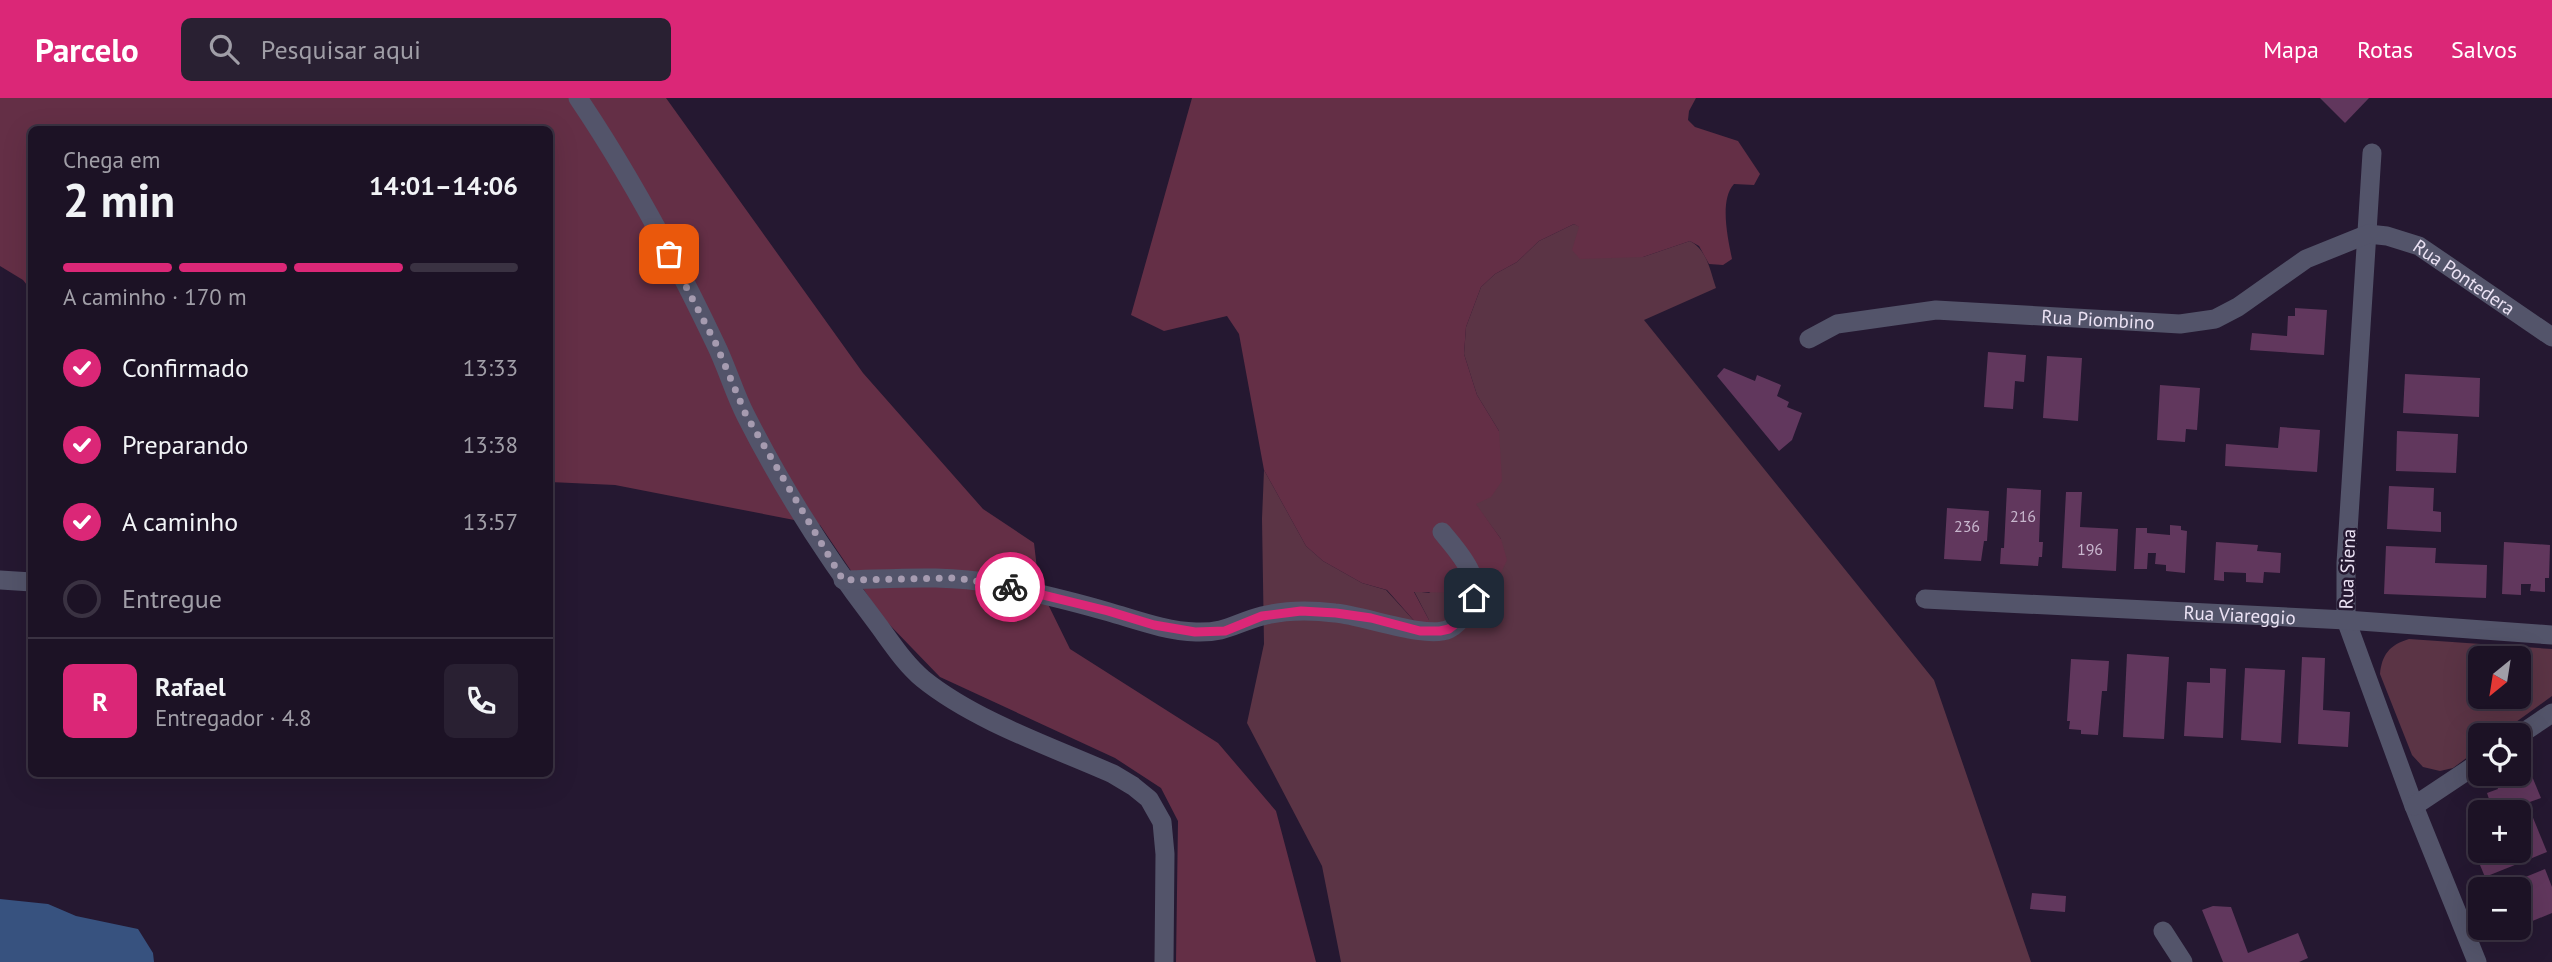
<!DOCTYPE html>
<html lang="pt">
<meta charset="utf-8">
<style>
body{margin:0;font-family:"PT Sans",sans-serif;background:#292032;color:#f1f3f6;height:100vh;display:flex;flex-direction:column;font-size:26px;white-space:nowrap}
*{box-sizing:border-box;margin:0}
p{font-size:23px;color:#a09ea7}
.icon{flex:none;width:38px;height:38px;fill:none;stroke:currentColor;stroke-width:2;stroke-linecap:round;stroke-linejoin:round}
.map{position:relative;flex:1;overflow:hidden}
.side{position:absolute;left:28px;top:28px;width:525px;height:651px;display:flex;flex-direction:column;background:#1c1225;border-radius:10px;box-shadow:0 7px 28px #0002,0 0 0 2px #3a3242}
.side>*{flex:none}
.needle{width:46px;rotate:210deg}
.controls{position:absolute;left:2468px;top:548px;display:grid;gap:14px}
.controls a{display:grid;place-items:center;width:63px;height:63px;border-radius:10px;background:#1c1225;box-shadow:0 7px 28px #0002,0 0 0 2px #3a3242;font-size:35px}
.pin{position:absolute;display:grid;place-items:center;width:60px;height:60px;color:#fff;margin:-30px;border-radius:14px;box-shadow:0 4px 10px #0006}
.courier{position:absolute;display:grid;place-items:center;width:70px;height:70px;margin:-35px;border:5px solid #db2777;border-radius:50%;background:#fff;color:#222;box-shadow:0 2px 9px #0007}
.overview em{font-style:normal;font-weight:700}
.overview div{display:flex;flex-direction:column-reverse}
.overview{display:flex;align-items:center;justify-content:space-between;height:119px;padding:0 35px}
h1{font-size:46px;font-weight:700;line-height:52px}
.bar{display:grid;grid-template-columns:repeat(4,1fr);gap:10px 7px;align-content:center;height:84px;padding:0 35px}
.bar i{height:9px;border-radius:5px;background:#3a3242}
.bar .selected{background:#db2777}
.bar p{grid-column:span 4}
.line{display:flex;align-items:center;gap:18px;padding:0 35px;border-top:2px solid #3a3242}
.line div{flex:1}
.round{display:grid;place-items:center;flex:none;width:74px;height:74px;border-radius:10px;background:#292032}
ol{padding:0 35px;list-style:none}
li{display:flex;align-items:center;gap:21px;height:77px}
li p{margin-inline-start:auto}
li .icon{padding:7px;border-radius:50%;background:#db2777;color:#fff;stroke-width:4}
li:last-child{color:#a09ea7}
li i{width:38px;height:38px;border:4px solid #3a3242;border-radius:50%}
header{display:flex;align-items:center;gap:42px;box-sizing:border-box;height:98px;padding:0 35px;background:#db2777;color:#fff}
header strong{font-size:33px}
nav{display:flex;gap:38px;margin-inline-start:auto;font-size:24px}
.search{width:490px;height:63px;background:#292032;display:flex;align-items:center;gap:18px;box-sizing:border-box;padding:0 24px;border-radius:10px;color:#a09ea7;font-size:26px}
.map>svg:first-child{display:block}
.green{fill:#5b3445;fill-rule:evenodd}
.forest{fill:#642f46}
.water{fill:#37527f}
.building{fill:#61375d}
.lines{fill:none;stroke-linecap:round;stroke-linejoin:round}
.street{stroke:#53546a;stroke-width:19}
.done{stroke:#a69bb0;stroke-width:7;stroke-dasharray:0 12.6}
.route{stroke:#db2777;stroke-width:9}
.labels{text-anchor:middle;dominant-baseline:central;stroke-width:5;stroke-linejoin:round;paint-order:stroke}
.number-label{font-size:16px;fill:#c8b7ce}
.street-label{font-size:19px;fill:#ebe2f4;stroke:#251831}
</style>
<header>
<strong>Parcelo</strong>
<div class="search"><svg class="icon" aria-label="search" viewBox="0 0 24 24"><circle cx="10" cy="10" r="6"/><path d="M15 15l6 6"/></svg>Pesquisar aqui</div>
<nav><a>Mapa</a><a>Rotas</a><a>Salvos</a></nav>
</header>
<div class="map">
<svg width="2552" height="864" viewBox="0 0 2552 864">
<rect width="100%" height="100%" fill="#251831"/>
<g class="green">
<path d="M 1574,126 L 1643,159 L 1690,143 C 1707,152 1710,172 1716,190 L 1644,222 L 1934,582 L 2031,864 L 1341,864 L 1322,768 L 1247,625 L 1264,546 L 1262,421 L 1264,372 L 1306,448 L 1323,463 L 1362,485 L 1386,492 L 1417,526 L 1429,522 L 1414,493 L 1429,495 L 1501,441 L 1475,406 L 1499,333 L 1477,297 L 1464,256 L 1466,229 L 1481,189 L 1495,176 L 1517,164 L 1539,143 Z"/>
<path d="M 2409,541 L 2552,551 L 2552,598 L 2498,637 L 2480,637 L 2480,650 L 2453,670 L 2440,673 L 2423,669 L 2412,657 L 2380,576 C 2382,557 2389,547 2409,541 ZM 2480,560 L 2518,560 L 2518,598 L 2480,598 Z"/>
</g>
<g class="forest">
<path d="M 0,0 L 666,0 L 863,275 L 983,411 L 1034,445 L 1039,488 L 1070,551 L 1218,645 L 1276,713 L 1316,864 L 1176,864 L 1178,723 L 1161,690 L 1115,660 L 940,579 L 883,520 L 820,427 L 615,387 L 550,384 L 550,32 L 32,32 L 31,192 L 23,182 L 0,168 Z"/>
<path d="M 1192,0 L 1696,0 L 1689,13 L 1688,22 L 1695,29 L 1738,43 L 1760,76 L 1754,87 L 1734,86 C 1719,102 1728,141 1732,161 L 1723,167 L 1709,166 L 1699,148 L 1690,143 L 1643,159 L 1580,161 L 1572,152 L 1579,129 L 1574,126 L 1539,143 L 1517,164 L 1495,176 L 1481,189 L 1466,229 L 1464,256 L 1477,297 L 1499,333 L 1502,383 L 1491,399 L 1476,406 L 1501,441 L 1507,462 L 1498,481 L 1480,495 L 1414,494 L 1429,522 L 1428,528 L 1417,526 L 1387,492 L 1362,485 L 1323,463 L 1306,448 L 1264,372 L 1239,236 L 1227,218 L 1164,233 L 1131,217 Z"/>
</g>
<path class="water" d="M 0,801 L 48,806 L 76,818 L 138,831 L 153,855 L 154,864 L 0,864 Z"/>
<g class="building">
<path d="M 2320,0 L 2369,0 L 2345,25 Z"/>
<path d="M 2295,210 L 2327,212 L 2324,257 L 2250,252 L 2252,235 L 2287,238 L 2288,218 L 2295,218 Z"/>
<path d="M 1988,254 L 2026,257 L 2024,284 L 2015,283 L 2013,311 L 1984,309 Z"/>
<path d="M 2047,258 L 2082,260 L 2078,323 L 2043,320 Z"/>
<path d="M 1724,270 L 1755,283 L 1757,277 L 1781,287 L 1777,298 L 1789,304 L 1787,309 L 1802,315 L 1792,342 L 1779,353 L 1717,278 Z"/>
<path d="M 2405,276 L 2480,280 L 2479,319 L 2403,315 Z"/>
<path d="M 2160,287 L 2200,290 L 2197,332 L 2186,331 L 2185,344 L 2157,342 Z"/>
<path d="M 2280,329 L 2320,332 L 2317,374 L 2225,368 L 2226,346 L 2278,350 Z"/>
<path d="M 2397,333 L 2458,336 L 2456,375 L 2396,373 Z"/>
<path d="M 2389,388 L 2434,390 L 2433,413 L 2441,414 L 2441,434 L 2387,431 Z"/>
<path d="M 2007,390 L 2041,392 L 2039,444 L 2043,444 L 2042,459 L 2039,459 L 2038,468 L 2000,466 L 2001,450 L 2004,450 Z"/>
<path d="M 2066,394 L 2082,394 L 2080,429 L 2118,431 L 2116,473 L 2062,470 Z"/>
<path d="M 1947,410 L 1989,413 L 1987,443 L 1984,443 L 1981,463 L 1944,461 Z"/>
<path d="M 2170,427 L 2181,428 L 2181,432 L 2187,433 L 2185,475 L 2166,473 L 2166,467 L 2155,466 L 2156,455 L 2148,455 L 2147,471 L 2134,471 L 2136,430 L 2147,430 L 2147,435 L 2170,437 Z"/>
<path d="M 2216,444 L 2258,447 L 2257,453 L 2281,455 L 2280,475 L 2264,474 L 2263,485 L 2246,484 L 2246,475 L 2224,474 L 2224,483 L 2214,482 Z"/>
<path d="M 2504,444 L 2550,447 L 2549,480 L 2545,480 L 2545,494 L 2530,493 L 2531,486 L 2521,486 L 2521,497 L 2502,496 Z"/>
<path d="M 2386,448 L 2436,450 L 2435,465 L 2487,467 L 2486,500 L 2384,496 Z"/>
<path d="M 2127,556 L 2169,559 L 2164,641 L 2123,639 Z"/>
<path d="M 2302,559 L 2325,560 L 2323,612 L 2350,614 L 2348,649 L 2298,646 Z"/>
<path d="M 2071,561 L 2109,563 L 2107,593 L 2102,593 L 2098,637 L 2081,636 L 2081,632 L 2069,631 L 2070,623 L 2067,623 Z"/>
<path d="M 2210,570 L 2226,571 L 2223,640 L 2184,638 L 2187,584 L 2210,585 Z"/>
<path d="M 2245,570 L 2285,572 L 2281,645 L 2241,642 Z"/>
<path d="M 2529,671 L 2541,700 L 2527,705 L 2547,754 L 2485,779 L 2470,743 L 2480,739 L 2480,752 L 2518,752 L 2518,714 L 2478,714 L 2475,707 L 2489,701 L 2487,695 L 2498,691 L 2497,688 Z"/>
<path d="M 2545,771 L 2552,789 L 2552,815 L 2518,829 L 2518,791 L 2496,791 Z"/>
<path d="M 2032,795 L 2066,798 L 2065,814 L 2030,811 Z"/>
<path d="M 2213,808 L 2231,809 L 2248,855 L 2298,835 L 2308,860 L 2299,864 L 2223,864 L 2202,812 Z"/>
</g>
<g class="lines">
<g class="street">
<path d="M 578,0 C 630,77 675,161 715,245 C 727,269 734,295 746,318 C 783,391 827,460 876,524 C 891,544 904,565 923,581 C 975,623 1052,649 1113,676 L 1133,688 L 1149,701 L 1162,724 L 1165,756 L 1164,864"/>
<path d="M 2372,55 L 2346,465 L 2346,522 L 2414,708 L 2477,864"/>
<path id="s1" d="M 1809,241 L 1837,226 L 1936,212 L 2180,226 L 2215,221 L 2238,209 L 2306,161 L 2368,136 L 2387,138 L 2419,148 L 2552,239"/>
<path d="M 0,482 L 32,484"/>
<path d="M 843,482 C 894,481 945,476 996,486 C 1033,494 1072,503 1109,514 C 1137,522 1166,533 1196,534 C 1227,535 1235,525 1262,518 C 1285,512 1311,512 1335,515 C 1363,517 1427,542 1449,531 C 1457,527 1463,519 1467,512 C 1487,483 1460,456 1442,434"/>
<path id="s2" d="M 1925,501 L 2346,522 L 2552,537"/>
<path d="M 2518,638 L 2552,615"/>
<path d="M 2414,708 L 2480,664"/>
<path d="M 2163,833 L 2183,864"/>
</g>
</g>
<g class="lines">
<path class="done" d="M 669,156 L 716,246 L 746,317 L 843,482 L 957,480 L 1010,489"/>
<path class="route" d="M 1010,489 L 1108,513 L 1154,527 L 1195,534 L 1225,533 L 1262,518 L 1301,513 L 1336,515 L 1371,520 L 1420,533 L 1440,533 L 1449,531 L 1459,523 L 1474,500"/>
</g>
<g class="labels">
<g class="number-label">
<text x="2023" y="418">216</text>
<text x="1967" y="428">236</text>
<text x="2090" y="451">196</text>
</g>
<g class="street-label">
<text stroke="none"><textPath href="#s1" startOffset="695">Rua Pontedera</textPath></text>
<text stroke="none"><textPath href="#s1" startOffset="294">Rua Piombino</textPath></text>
<text transform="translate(2347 471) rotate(-88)">Rua Siena</text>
<text stroke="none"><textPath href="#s2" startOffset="315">Rua Viareggio</textPath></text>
</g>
</g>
</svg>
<div class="controls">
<a><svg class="needle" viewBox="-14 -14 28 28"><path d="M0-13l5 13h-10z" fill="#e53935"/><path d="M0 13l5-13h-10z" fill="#a09ea7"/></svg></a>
<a><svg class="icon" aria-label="locate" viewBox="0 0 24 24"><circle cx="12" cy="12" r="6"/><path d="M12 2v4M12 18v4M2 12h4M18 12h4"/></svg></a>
<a>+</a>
<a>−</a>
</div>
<div class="pin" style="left:669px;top:156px;background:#ea580c"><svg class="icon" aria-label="bag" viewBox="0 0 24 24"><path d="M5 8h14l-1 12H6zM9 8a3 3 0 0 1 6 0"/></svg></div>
<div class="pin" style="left:1474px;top:500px;background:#1f2937"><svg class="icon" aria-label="home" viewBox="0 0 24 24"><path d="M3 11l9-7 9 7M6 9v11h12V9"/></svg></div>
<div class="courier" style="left:1010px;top:489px"><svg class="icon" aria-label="bike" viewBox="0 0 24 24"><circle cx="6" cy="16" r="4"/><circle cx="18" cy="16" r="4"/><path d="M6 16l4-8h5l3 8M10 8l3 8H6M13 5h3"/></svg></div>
<section class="side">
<div class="overview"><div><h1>2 min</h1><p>Chega em</p></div><em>14:01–14:06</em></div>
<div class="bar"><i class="selected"></i><i class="selected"></i><i class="selected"></i><i></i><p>A caminho · 170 m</p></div>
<ol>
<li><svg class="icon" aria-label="check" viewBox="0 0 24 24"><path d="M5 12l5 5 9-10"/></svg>Confirmado<p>13:33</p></li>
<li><svg class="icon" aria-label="check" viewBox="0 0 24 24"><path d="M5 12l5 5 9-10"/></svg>Preparando<p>13:38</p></li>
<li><svg class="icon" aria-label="check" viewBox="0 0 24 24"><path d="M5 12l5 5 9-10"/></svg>A caminho<p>13:57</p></li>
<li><i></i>Entregue</li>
</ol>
<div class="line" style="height:126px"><b class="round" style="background:#db2777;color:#fff">R</b><div><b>Rafael</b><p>Entregador · 4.8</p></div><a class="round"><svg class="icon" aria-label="phone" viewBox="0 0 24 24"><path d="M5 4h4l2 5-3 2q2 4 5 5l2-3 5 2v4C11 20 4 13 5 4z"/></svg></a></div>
</section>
</div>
